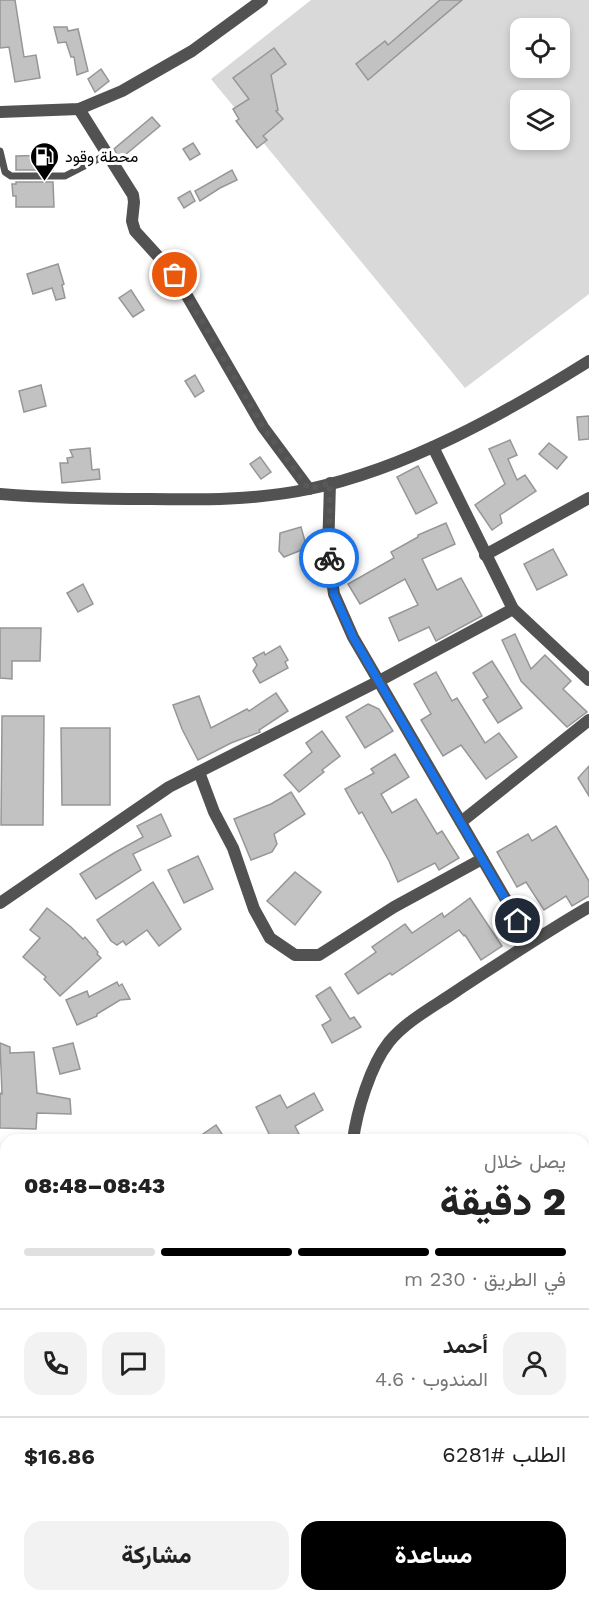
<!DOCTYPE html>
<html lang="ar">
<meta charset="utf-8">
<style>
body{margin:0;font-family:"Work Sans",Vazirmatn,sans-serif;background:#f2f2f2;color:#222;direction:rtl;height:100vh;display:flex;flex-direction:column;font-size:22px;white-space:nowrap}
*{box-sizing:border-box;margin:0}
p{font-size:20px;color:#767676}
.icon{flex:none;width:33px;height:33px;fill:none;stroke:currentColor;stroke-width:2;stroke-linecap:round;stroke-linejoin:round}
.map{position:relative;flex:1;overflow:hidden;direction:ltr}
.side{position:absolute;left:0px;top:1134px;width:590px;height:468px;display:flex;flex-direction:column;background:#fff;border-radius:18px 18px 0 0;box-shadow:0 3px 9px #0003;direction:rtl}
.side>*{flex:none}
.fabs{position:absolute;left:510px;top:18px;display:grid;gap:12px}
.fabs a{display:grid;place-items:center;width:60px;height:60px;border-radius:12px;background:#fff;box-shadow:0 3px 9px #0003;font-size:30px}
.pin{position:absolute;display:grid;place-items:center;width:51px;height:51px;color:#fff;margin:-26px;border:3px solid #fff;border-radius:50%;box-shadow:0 2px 6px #0007}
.courier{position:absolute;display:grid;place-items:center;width:60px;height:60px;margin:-30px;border:4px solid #1a73e8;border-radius:50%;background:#fff;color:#222;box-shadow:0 2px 8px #0007}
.headline em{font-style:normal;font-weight:800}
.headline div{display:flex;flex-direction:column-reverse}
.headline{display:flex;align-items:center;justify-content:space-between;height:102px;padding:0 24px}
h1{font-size:39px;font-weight:800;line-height:45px}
.bar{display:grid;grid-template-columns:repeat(4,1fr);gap:9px 6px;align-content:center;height:72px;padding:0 24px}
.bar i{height:8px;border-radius:4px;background:#e0e0e0}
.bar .active{background:#000}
.bar p{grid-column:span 4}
.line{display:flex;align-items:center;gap:15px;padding:0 24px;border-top:2px solid #e0e0e0}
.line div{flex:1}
.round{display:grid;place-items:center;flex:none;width:63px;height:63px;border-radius:18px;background:#f2f2f2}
.button{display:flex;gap:12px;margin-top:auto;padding:12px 24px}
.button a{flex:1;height:69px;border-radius:18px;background:#000;color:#fff;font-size:24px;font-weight:800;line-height:69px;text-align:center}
.button a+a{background:#f2f2f2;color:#222}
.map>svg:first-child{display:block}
.green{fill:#d9d9d9;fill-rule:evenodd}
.building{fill:#c2c2c2;stroke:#969696;stroke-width:1.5}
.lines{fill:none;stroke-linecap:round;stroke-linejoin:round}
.service{stroke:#525252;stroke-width:7}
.minor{stroke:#525252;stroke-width:12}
.done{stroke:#595959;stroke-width:6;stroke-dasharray:0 10.8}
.route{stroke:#1a73e8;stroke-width:8}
.labels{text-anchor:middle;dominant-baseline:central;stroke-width:6;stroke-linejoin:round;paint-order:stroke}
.poi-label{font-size:16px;fill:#000;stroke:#fff;text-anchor:start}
</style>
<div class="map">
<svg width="589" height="1602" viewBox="0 0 589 1602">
<rect width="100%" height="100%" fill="#fff"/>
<path class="green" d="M 311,0 L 589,0 L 589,294 L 465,388 L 211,79 ZM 520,28 L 560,28 L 560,68 L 520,68 ZM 520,100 L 560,100 L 560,140 L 520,140 Z"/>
<g class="building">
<path d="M 0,0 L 15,0 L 24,57 L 36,55 L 40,78 L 15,82 L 9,47 L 0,48 Z"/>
<path d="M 440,0 L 462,0 L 368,80 L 356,64 L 385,41 L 388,45 Z"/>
<path d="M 54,27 L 67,27 L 68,31 L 78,29 L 88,71 L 77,75 L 74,57 L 71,57 L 66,42 L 58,43 Z"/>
<path d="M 274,48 L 286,64 L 271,75 L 278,110 L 276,111 L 283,119 L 263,136 L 267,140 L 257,148 L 236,121 L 239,119 L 233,109 L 249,99 L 233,78 Z"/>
<path d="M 101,69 L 109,81 L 95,92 L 88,79 Z"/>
<path d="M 152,117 L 160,126 L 120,159 L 114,149 Z"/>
<path d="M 193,143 L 200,154 L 190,160 L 183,149 Z"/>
<path d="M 53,155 L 53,170 L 16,170 L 16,156 Z"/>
<path d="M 232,170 L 237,180 L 220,188 L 200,201 L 195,191 Z"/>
<path d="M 16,182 L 53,182 L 54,207 L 16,207 L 16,196 L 13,196 L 12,184 L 16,184 Z"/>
<path d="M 190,191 L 195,201 L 184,208 L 178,198 Z"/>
<path d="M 58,264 L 64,284 L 62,285 L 65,298 L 56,300 L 52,288 L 33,294 L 27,274 Z"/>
<path d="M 131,290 L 144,310 L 133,317 L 119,298 Z"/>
<path d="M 195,375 L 204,391 L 195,397 L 185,381 Z"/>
<path d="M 41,385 L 46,406 L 24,412 L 19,391 Z"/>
<path d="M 589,416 L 589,439 L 579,440 L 577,417 Z"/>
<path d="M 510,440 L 517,455 L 508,459 L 517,480 L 525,475 L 536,491 L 500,515 L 502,523 L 492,530 L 475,505 L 505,484 L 489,449 Z"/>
<path d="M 549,443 L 567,457 L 557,469 L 539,454 Z"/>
<path d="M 90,448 L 92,470 L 99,469 L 100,479 L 62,483 L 60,463 L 68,463 L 67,458 L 73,457 L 70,450 Z"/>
<path d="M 260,457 L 271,472 L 261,479 L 250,464 Z"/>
<path d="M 418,466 L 437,503 L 416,514 L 397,477 Z"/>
<path d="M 446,523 L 455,544 L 422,559 L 437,590 L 461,578 L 482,616 L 436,641 L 429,627 L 399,641 L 389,618 L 418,605 L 405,579 L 360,604 L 348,584 L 394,558 L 391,552 L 418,537 L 418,535 Z"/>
<path d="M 301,527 L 306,545 L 299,551 L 284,557 L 279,551 L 280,533 Z"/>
<path d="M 553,549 L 567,575 L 537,590 L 524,564 Z"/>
<path d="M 83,584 L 93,604 L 78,612 L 67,593 Z"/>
<path d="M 0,628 L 41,628 L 40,661 L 12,661 L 12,679 L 0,678 Z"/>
<path d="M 515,634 L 531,669 L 545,655 L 571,681 L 563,689 L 587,712 L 567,727 L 521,681 L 502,640 Z"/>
<path d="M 280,646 L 288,660 L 285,662 L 288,668 L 260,683 L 253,671 L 257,665 L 253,658 L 264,652 L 265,655 Z"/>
<path d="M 492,661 L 522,708 L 498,723 L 483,700 L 488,697 L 473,673 Z"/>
<path d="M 436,672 L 452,701 L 457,698 L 485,743 L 499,733 L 517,757 L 486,779 L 461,745 L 443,756 L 421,720 L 431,714 L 414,684 Z"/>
<path d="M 276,693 L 288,711 L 259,730 L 260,732 L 231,743 L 198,760 L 182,729 L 173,705 L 199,696 L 211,728 L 247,709 L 249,711 Z"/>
<path d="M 368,704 L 379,709 L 393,731 L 365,748 L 346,717 Z"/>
<path d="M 2,716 L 44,716 L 43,825 L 1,825 Z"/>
<path d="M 61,728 L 110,728 L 110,805 L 62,805 Z"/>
<path d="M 322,731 L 340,756 L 322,770 L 324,772 L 299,792 L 284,775 L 312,752 L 306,743 Z"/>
<path d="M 395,754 L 409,777 L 381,794 L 392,813 L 416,799 L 437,834 L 442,831 L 459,858 L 439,870 L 435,863 L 398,882 L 389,861 L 362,812 L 359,814 L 345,789 L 374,773 L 371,769 Z"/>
<path d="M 589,766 L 589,796 L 578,778 Z"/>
<path d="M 291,792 L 305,814 L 274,834 L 277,844 L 272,852 L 251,860 L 234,819 L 271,804 Z"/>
<path d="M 161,814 L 171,836 L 133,854 L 141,870 L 96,899 L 80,874 L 114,853 L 143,837 L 137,826 Z"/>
<path d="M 556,826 L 589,881 L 589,896 L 572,906 L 566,896 L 544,910 L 526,882 L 517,887 L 497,852 L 528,834 L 532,841 Z"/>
<path d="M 198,856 L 213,889 L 184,903 L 168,870 Z"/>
<path d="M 295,872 L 321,892 L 295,925 L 267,901 Z"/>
<path d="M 153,882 L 181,929 L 159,946 L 147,930 L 126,945 L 123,941 L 117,945 L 111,941 L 97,920 Z"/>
<path d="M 470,898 L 502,946 L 481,960 L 465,935 L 464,936 L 459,930 L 392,975 L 390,973 L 358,994 L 345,974 L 376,952 L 372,947 L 405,924 L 412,933 L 442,913 L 444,917 Z"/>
<path d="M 47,908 L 71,927 L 83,939 L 85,937 L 98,952 L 97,954 L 101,958 L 60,996 L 44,979 L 46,977 L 23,957 L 40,938 L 30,930 Z"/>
<path d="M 117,982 L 119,986 L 122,984 L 130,999 L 120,1000 L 97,1014 L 97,1016 L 77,1025 L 66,1000 L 87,991 L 89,997 Z"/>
<path d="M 330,987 L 350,1019 L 354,1017 L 361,1027 L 332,1043 L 322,1025 L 331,1020 L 316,996 Z"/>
<path d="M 0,1043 L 10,1047 L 10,1053 L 34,1052 L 37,1093 L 70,1099 L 71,1114 L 37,1113 L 36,1129 L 0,1128 L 0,1093 L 2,1094 Z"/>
<path d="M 73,1043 L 80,1069 L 60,1074 L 53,1048 Z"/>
<path d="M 314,1093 L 323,1110 L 295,1126 L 302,1140 L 272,1140 L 256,1107 L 280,1095 L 287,1108 Z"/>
<path d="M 216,1125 L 222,1134 L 213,1140 L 207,1140 L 203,1134 Z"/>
</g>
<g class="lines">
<path class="service" d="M 0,151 L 5,172 L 11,176 L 65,176 L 106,155"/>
<g class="minor">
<path d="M 79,109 L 133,195 L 134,202 L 132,221 L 135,231 L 175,275 L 263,427 L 309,489"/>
<path d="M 0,112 L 79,109 L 122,91 L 192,51 L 262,0"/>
<path d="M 433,447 L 513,609 L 589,680"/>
<path d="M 330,483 L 328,553 L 334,594 L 353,637 L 530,941"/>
<path d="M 0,494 C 50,498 100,499 150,499 C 203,500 257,500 309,489 C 406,469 506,413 589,361"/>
<path d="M 485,555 L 589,498"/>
<path d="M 199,772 L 214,812 L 233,848 L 254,909 L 270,938 L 295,955 L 319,955 L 394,907 L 482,859"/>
<path d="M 461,822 L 589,720"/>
<path d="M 0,903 L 169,787 L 379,681 L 513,609"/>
<path d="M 353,1140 C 357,1111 370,1066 389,1042 C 407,1020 435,1006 458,990 C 501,962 544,933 589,907"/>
<path d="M 584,1187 L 589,1181"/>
<path d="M 0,1508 L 6,1508"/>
<path d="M 0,1579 L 6,1584"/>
<path d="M 15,1596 L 19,1602"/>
<path d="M 94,1596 L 97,1602"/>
<path d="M 270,1596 L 274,1602"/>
<path d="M 443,1596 L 448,1602"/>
<path d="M 112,1602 L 121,1596"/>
</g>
</g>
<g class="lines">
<path class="done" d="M 175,275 L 263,427 L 309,489 L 330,483 L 329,558"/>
<path class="route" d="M 329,558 L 334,594 L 353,637 L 518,921"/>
</g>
<defs>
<symbol id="fuel-pin" viewBox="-11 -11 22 30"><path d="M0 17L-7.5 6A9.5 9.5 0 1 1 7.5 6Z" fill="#000" stroke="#fff"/><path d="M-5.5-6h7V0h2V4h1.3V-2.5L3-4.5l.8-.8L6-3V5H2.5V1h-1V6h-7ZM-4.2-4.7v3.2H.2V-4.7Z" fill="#fff"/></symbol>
</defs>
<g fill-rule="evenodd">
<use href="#fuel-pin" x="28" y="140" width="33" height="45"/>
</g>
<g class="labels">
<g class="poi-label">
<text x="65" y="156">محطة وقود</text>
</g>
</g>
</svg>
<div class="fabs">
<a><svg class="icon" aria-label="locate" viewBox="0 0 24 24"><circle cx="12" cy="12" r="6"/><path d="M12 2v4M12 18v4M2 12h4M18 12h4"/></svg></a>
<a><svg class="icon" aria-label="layers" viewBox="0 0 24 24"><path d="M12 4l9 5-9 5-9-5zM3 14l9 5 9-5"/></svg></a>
</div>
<div class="pin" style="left:175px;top:275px;background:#ea580c"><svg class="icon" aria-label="bag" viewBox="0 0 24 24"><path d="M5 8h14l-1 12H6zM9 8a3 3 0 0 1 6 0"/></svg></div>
<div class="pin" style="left:518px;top:921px;background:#1f2937"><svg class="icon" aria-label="home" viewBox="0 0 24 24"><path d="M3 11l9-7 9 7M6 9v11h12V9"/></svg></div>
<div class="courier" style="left:329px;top:558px"><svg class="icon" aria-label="bike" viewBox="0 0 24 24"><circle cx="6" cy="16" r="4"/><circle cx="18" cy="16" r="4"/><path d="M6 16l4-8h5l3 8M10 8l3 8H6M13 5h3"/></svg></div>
<section class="side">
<div class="headline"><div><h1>2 دقيقة</h1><p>يصل خلال</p></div><em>08:43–08:48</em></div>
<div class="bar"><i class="active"></i><i class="active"></i><i class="active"></i><i></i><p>في الطريق · 230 m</p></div>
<div class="line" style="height:108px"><a class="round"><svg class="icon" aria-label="person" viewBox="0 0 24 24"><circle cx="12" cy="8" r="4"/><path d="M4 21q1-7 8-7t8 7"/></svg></a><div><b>أحمد</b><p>المندوب · 4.6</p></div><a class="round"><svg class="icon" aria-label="chat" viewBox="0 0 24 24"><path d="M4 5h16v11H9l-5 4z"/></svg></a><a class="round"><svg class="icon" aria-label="phone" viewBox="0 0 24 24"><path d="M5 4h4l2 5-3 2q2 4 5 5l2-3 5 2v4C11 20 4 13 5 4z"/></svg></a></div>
<div class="line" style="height:78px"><div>الطلب #6281</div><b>$16.86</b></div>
<div class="button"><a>مساعدة</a><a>مشاركة</a></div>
</section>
</div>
